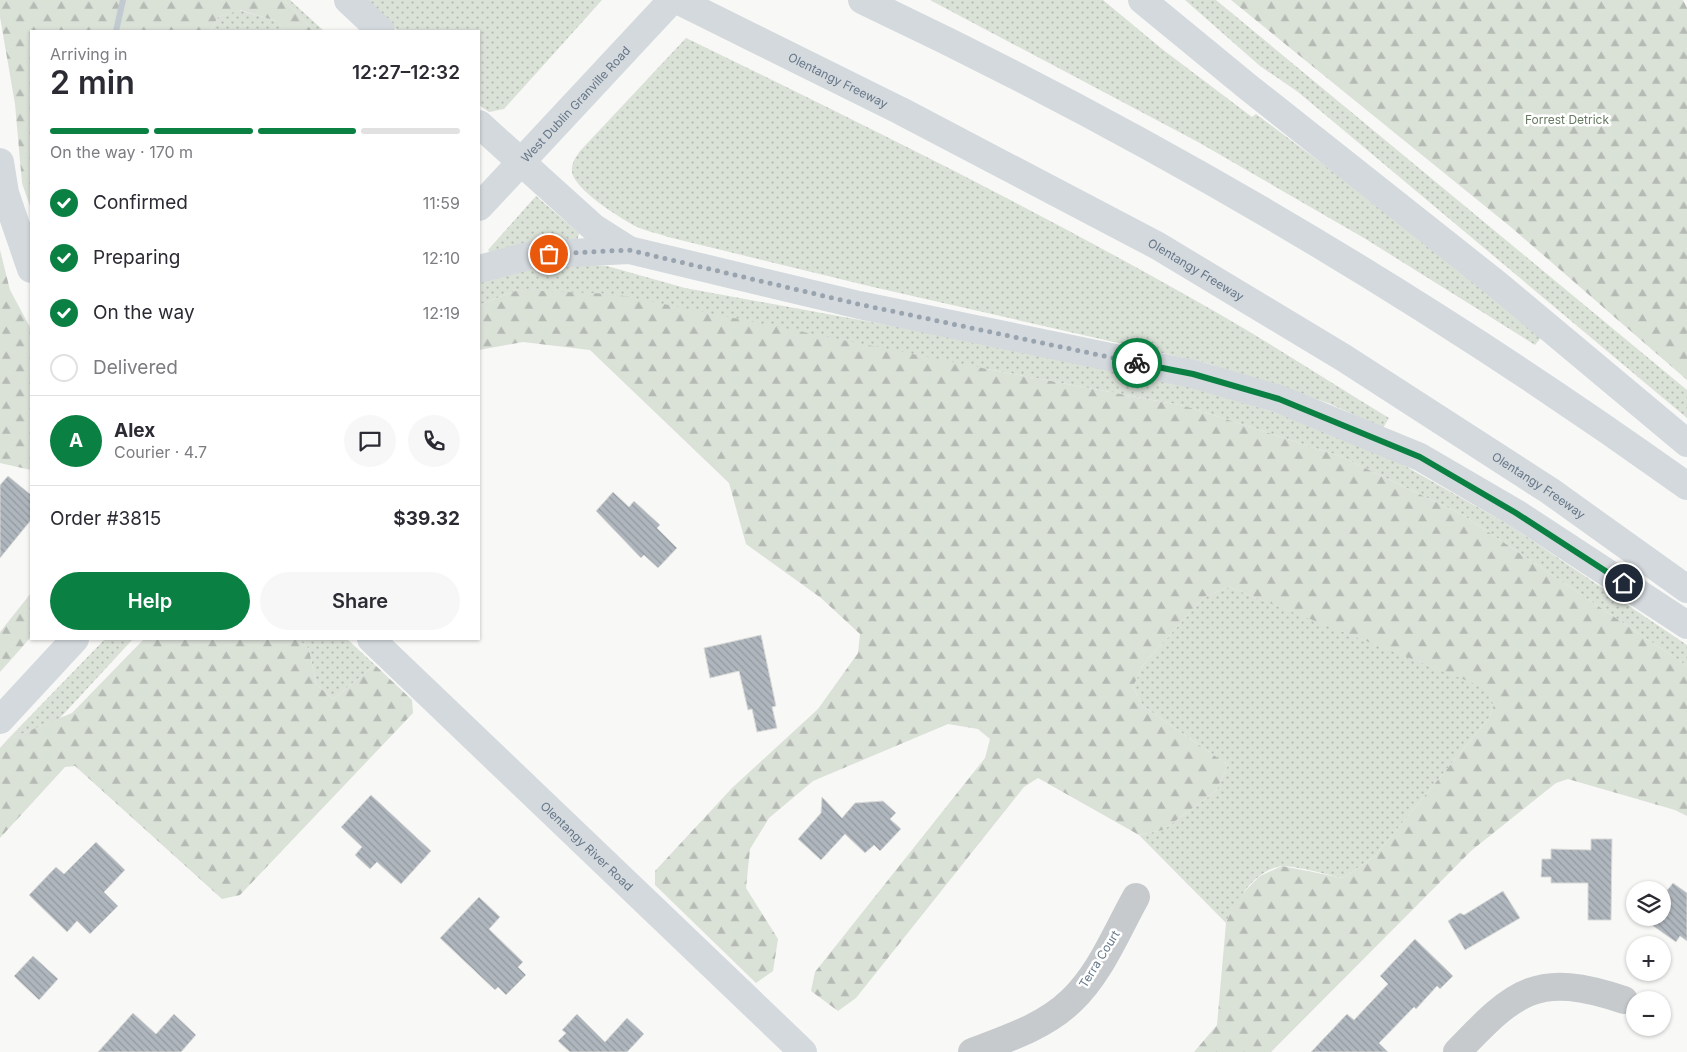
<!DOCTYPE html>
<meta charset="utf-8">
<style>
body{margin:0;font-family:Inter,sans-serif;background:#f7f7f7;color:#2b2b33;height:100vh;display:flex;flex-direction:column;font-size:19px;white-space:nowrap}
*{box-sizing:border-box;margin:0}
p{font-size:16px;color:#7c7c81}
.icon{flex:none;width:28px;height:28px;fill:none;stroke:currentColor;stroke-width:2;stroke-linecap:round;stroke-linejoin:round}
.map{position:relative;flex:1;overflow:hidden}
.panel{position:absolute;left:30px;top:30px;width:450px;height:610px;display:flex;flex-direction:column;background:#fff;border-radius:0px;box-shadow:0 1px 4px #0004}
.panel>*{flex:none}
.fabs{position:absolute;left:1626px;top:881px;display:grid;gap:10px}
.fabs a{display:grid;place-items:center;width:45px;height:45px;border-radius:50%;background:#fff;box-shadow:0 1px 4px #0004;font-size:25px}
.pin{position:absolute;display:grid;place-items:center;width:42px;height:42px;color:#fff;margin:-21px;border:2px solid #fff;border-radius:50%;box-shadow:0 1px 5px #0007}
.courier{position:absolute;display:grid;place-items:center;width:50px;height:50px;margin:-25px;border:4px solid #0b8043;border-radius:50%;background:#fff;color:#222;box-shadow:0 1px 6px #0007}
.head em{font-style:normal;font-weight:600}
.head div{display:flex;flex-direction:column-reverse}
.head{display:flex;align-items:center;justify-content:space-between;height:85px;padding:0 20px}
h1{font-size:32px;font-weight:600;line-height:38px}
.bar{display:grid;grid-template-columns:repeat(4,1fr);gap:8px 5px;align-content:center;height:60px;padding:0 20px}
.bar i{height:6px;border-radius:4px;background:#e1e1e2}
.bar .selected{background:#0b8043}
.bar p{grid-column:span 4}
.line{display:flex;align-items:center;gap:12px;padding:0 20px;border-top:1px solid #e1e1e2}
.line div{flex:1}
.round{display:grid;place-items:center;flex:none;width:52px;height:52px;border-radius:26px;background:#f7f7f7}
ol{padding:0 20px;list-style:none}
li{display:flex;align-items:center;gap:15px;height:55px}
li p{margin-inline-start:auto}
li .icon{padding:5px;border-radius:50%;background:#0b8043;color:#fff;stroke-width:4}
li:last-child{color:#7c7c81}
li i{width:28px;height:28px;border:2px solid #e1e1e2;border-radius:50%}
.action{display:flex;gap:10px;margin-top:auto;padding:10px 20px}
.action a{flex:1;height:58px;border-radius:30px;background:#0b8043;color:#fff;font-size:20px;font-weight:600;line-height:58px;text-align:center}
.action a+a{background:#f7f7f7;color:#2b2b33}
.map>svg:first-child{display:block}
.grass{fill:url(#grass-dots)}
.forest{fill:url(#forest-firs)}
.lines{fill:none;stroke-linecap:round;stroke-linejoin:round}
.stream{stroke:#c1cad0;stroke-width:6}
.building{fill:url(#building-back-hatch);stroke:#dadad8}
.minor{stroke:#c6cacd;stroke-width:28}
.major{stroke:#d4d9de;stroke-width:28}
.highway{stroke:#d4d9de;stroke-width:28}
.done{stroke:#99a4ae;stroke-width:5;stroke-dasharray:0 9}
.route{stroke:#0b8043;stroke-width:6}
.labels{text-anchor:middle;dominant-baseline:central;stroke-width:5;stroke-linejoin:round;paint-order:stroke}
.street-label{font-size:12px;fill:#678;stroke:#fff}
.park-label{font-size:12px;fill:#657a61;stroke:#fff}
</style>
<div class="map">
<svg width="1687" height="1052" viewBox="0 0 1687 1052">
<defs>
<pattern id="grass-dots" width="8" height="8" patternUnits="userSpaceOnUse" patternTransform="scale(1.25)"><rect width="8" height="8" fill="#dae1d7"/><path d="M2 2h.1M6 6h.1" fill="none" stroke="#b5bbb4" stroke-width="1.8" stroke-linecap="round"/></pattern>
<pattern id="forest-firs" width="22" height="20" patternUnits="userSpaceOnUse" patternTransform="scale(1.25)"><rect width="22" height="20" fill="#dae1d7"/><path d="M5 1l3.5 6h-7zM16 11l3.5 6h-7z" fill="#b5bbb4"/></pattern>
<pattern id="building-back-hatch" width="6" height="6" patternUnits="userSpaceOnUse" patternTransform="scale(1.25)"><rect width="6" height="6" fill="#afb6bd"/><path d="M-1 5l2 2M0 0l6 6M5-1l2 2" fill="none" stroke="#92999f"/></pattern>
</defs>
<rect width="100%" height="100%" fill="#f8f8f6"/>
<g class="grass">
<path d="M 284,0 L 290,0 L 324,31 L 314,31 Z"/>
<path d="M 364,0 L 602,0 L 504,109 L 489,112 L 479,105 L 479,31 L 398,31 Z"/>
<path d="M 930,0 L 1103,0 L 1162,49 L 1252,117 L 1256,114 L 1415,233 L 1543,335 L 1535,345 L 1364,238 L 1198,142 Z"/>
<path d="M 1185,0 L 1216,0 L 1687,390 L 1687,418 L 1298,92 L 1260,66 Z"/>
<path d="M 239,10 L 277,21 L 285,31 L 210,31 L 218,17 Z"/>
<path d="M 686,38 C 867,126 1047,215 1221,315 C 1278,348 1333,384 1389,418 L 1383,428 L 1328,403 L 1206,363 L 873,287 L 668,237 C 657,233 645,231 635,226 C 620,218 574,189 572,172 C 571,163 576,157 580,151 Z"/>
<path d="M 536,196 L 579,233 L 577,242 L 491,254 L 488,250 Z"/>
<path d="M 561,263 L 607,266 L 685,288 L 1062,357 L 1196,387 L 1310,424 L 1398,462 L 1509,525 L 1687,645 L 1687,666 L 1463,515 L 1340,456 L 1185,406 L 992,370 L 518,290 L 479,305 L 479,282 L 492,276 Z"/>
<path d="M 1229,587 L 1484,687 L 1494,705 L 1489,718 L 1375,856 L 1343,878 C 1330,875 1292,865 1281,866 C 1254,871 1236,900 1226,923 L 1139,835 L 1163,830 L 1216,791 L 1228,765 L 1143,706 L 1133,687 L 1143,665 L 1204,597 Z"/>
<path d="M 105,639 L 133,639 L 59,719 L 7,740 Z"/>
<path d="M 298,639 L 347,639 L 375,665 L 333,699 L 316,684 L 309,649 Z"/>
</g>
<g class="forest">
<path d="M 0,0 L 284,0 L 314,31 L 285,31 L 277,21 L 240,10 L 218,17 L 210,31 L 31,31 L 31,209 L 22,183 L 15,104 L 0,17 Z"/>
<path d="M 1231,0 L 1683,0 L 1687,8 L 1687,380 L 1512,228 Z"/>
<path d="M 0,250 L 10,290 L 31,329 L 31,470 L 0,463 Z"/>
<path d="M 518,290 L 614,294 L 992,370 L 1185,406 L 1340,456 L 1463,515 L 1687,666 L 1687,816 L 1675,810 L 1568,779 L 1556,783 L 1472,850 L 1271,1052 L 1194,1052 L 1217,1025 L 1226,923 L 1236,900 L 1260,876 L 1282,866 L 1343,878 L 1375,856 L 1489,718 L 1494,705 L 1483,687 L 1229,587 L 1204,597 L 1143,665 L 1133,687 L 1143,706 L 1228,765 L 1216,791 L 1163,830 L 1139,835 L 1038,778 L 1024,787 L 856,998 L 838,1011 L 811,991 L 815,972 L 985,758 L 990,739 L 978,729 L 948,724 L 813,781 L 769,818 L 750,849 L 746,888 L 778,939 L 773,971 L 756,983 L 655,885 L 655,871 L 732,788 L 818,709 L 858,653 L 860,634 L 821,598 L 746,544 L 729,483 L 590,350 L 523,342 L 479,350 L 479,305 Z"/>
<path d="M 31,593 L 31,637 L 0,672 L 0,632 Z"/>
<path d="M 144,639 L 298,639 L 309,649 L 316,684 L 333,699 L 375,665 L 412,700 L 413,713 L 240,895 L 222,899 L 75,766 L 65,767 L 0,838 L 0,748 L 7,740 L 72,713 Z"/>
</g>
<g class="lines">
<path class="stream" d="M 116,31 L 123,0"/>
</g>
<g class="building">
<path d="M 8,476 L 31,495 L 31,520 L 0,558 L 0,485 Z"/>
<path d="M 613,492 L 629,507 L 634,501 L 660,525 L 657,528 L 677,548 L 658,568 L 644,555 L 641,558 L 596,511 Z"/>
<path d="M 761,635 L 776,706 L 772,707 L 777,728 L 757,732 L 752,709 L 748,710 L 739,671 L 710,678 L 704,648 Z"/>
<path d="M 371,795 L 431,851 L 401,884 L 377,862 L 370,869 L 355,855 L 362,847 L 341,827 Z"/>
<path d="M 822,797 L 842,818 L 855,803 L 883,801 L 896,813 L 890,819 L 901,829 L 880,851 L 874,845 L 865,853 L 845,834 L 821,860 L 798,839 L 821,813 Z"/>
<path d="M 1591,839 L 1612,839 L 1611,920 L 1588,920 L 1588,883 L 1551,883 L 1551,877 L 1541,877 L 1542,859 L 1551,859 L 1551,849 L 1591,850 Z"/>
<path d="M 96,842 L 125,870 L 104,892 L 118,906 L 90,934 L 77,921 L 67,932 L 29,895 L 56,867 L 64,874 Z"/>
<path d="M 1673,883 L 1687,893 L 1687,941 L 1680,936 L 1676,942 L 1642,918 L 1662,918 L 1662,892 L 1665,893 Z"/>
<path d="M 1503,891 L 1520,918 L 1465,950 L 1448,921 L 1460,913 L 1464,915 Z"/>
<path d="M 479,897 L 500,917 L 489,929 L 523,962 L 518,967 L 526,975 L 506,995 L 498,987 L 495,990 L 440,938 Z"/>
<path d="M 1415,939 L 1453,976 L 1440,989 L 1437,986 L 1416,1009 L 1414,1007 L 1379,1043 L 1388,1052 L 1311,1052 L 1347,1014 L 1354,1020 L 1388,984 L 1380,976 Z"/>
<path d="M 33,956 L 58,979 L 39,1000 L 14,976 Z"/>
<path d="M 133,1013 L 156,1034 L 174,1014 L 196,1035 L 181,1052 L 98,1052 Z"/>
<path d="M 577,1014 L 605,1042 L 627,1018 L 644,1034 L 627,1052 L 570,1052 L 558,1041 L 566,1033 L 562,1030 Z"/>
</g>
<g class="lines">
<g class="minor">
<path d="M 972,1052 C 1006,1039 1044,1027 1071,1001 C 1100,974 1117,931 1136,897"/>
<path d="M 1457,1052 C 1516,990 1537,971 1624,1000"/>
</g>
<g class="major">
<path d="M 0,162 L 5,193 L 31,269"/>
<path id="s1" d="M 479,207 L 672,0"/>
<path id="s2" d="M 371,639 L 803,1052"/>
<path d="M 0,720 L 75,639"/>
</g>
<g class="highway">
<path d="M 348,0 L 381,31"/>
<path id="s3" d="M 677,0 L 901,111 L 1158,246 L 1344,358 L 1550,491 L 1687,589"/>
<path d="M 862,0 C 1151,136 1427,300 1687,486"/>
<path d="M 1142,0 L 1248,87 L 1498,285 L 1687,443"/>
<path d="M 479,124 L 593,227 L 629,250"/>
<path d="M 479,269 L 532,255 L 629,250 L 859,305 L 1193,374 L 1279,399 L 1420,457 L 1516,513 L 1687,625"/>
</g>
</g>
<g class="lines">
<path class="done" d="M 549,254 L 629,250 L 858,304 L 1137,363"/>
<path class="route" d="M 1137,363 L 1193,374 L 1279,399 L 1420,457 L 1516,513 L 1624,583"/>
</g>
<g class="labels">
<g class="street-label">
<text stroke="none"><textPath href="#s3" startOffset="180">Olentangy Freeway</textPath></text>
<text stroke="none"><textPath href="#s1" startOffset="141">West Dublin Granville Road</textPath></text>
<text stroke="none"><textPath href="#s3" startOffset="585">Olentangy Freeway</textPath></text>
<text stroke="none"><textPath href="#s3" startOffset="990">Olentangy Freeway</textPath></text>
<text stroke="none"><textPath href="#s2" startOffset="299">Olentangy River Road</textPath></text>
<text transform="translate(1099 959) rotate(-58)">Terra Court</text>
</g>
<g class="park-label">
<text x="1567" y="119">Forrest Detrick</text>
</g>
</g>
</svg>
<div class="fabs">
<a><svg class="icon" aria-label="layers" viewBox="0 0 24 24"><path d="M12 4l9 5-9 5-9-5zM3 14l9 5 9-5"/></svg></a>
<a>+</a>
<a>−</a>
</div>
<div class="pin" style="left:549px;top:254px;background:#ea580c"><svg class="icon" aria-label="bag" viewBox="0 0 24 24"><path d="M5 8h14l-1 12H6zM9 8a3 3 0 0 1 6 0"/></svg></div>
<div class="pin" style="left:1624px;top:583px;background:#1f2937"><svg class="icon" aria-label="home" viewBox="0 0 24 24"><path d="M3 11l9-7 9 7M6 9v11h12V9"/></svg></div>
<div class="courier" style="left:1137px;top:363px"><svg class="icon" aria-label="bike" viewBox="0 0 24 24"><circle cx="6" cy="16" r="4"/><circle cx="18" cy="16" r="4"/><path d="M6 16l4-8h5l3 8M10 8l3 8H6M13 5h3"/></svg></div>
<section class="panel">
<div class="head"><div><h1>2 min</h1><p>Arriving in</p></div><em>12:27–12:32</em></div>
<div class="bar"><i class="selected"></i><i class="selected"></i><i class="selected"></i><i></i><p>On the way · 170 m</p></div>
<ol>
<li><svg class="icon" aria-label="check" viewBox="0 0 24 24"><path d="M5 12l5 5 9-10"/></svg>Confirmed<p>11:59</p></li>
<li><svg class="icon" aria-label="check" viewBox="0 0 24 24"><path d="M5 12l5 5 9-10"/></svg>Preparing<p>12:10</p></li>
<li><svg class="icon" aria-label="check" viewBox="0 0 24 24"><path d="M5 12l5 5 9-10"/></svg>On the way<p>12:19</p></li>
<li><i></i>Delivered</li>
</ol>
<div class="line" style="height:90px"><b class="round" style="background:#0b8043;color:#fff">A</b><div><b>Alex</b><p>Courier · 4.7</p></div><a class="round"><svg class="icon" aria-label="chat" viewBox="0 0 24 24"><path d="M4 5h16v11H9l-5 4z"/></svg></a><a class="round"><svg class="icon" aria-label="phone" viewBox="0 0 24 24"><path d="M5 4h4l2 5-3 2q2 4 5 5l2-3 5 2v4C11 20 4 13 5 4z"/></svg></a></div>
<div class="line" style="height:65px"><div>Order #3815</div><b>$39.32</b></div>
<div class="action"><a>Help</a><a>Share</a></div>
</section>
</div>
